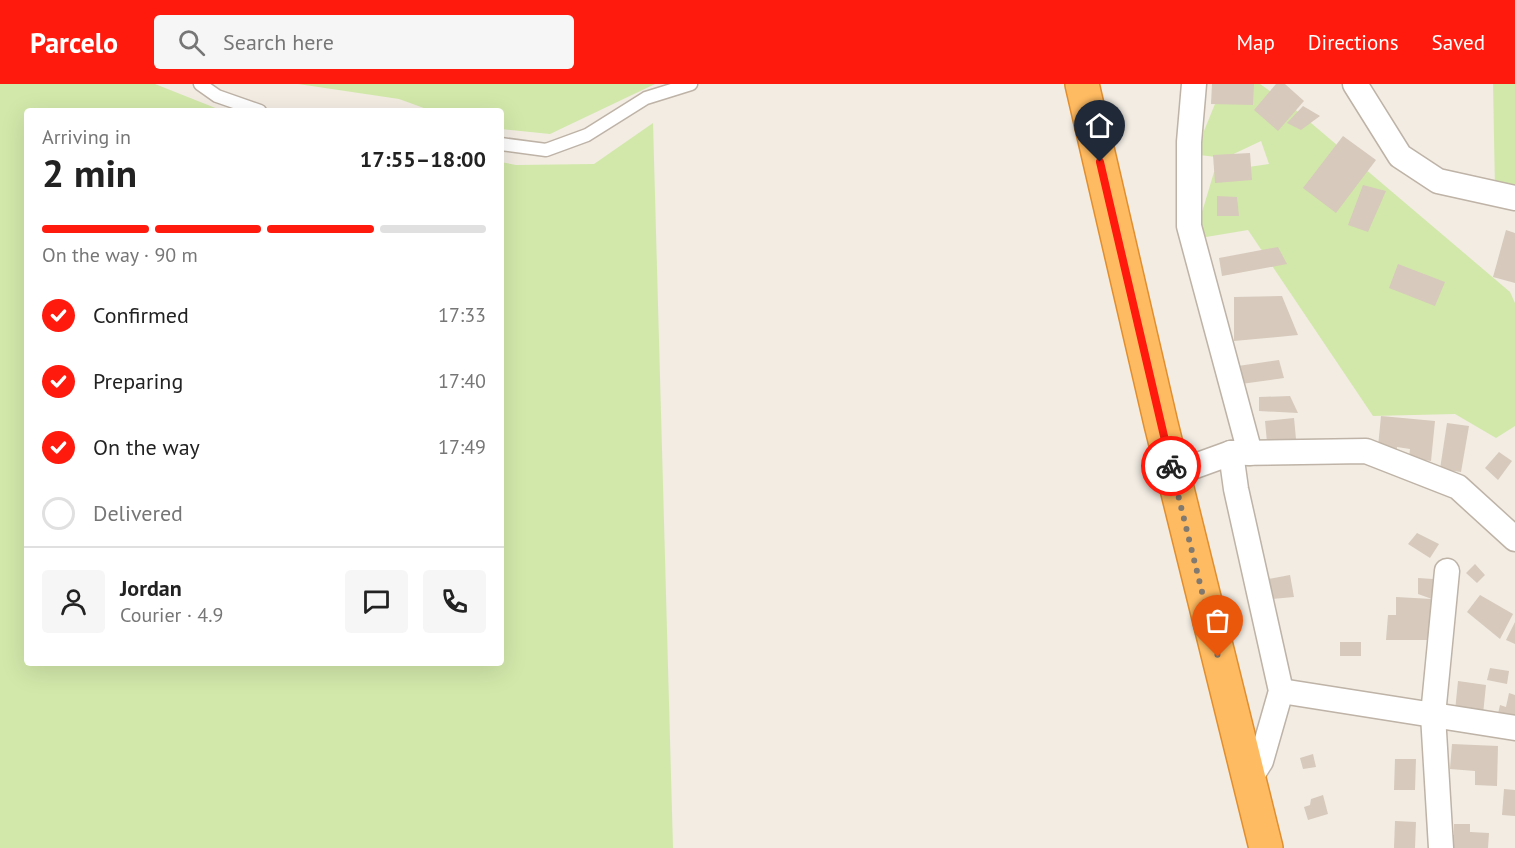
<!DOCTYPE html>
<meta charset="utf-8">
<style>
body{margin:0;font-family:"PT Sans",sans-serif;background:#f6f6f6;color:#222;height:100vh;display:flex;flex-direction:column;font-size:22px;white-space:nowrap}
*{box-sizing:border-box;margin:0}
p{font-size:20px;color:#767676}
.icon{flex:none;width:33px;height:33px;fill:none;stroke:currentColor;stroke-width:2;stroke-linecap:round;stroke-linejoin:round}
.map{position:relative;flex:1;overflow:hidden}
.side{position:absolute;left:24px;top:24px;width:480px;height:558px;display:flex;flex-direction:column;background:#fff;border-radius:6px;box-shadow:0 6px 24px #0002}
.side>*{flex:none}
.pin{position:absolute;display:grid;place-items:center;width:51px;height:51px;color:#fff;margin:-62px -26px;border-radius:50% 50% 50% 0;rotate:-45deg;box-shadow:0 0 6px #0007}
.pin .icon{rotate:45deg}
.courier{position:absolute;display:grid;place-items:center;width:60px;height:60px;margin:-30px;border:4px solid #ff1a0d;border-radius:50%;background:#fff;color:#222;box-shadow:0 2px 8px #0007}
.summary em{font-style:normal;font-weight:700}
.summary div{display:flex;flex-direction:column-reverse}
.summary{display:flex;align-items:center;justify-content:space-between;height:102px;padding:0 18px}
h1{font-size:39px;font-weight:700;line-height:45px}
.bar{display:grid;grid-template-columns:repeat(4,1fr);gap:9px 6px;align-content:center;height:72px;padding:0 18px}
.bar i{height:8px;border-radius:4px;background:#e0e0e0}
.bar .on{background:#ff1a0d}
.bar p{grid-column:span 4}
.line{display:flex;align-items:center;gap:15px;padding:0 18px;border-top:2px solid #e0e0e0}
.line div{flex:1}
.round{display:grid;place-items:center;flex:none;width:63px;height:63px;border-radius:6px;background:#f6f6f6}
ol{padding:0 18px;list-style:none}
li{display:flex;align-items:center;gap:18px;height:66px}
li p{margin-inline-start:auto}
li .icon{padding:6px;border-radius:50%;background:#ff1a0d;color:#fff;stroke-width:4}
li:last-child{color:#767676}
li i{width:33px;height:33px;border:3px solid #e0e0e0;border-radius:50%}
header{display:flex;align-items:center;gap:36px;box-sizing:border-box;height:84px;padding:0 30px;background:#ff1a0d;color:#fff}
header strong{font-size:28px}
nav{display:flex;gap:33px;margin-inline-start:auto;font-size:21px}
.search{width:420px;height:54px;background:#f6f6f6;display:flex;align-items:center;gap:15px;box-sizing:border-box;padding:0 21px;border-radius:6px;color:#767676;font-size:22px}
.map>svg:first-child{display:block}
.green{fill:#d2e8aa}
.building{fill:#d7c9bb}
.lines{fill:none;stroke-linecap:round;stroke-linejoin:round}
.lane-casing{stroke:#beb3a6;stroke-width:15}
.street-casing{stroke:#beb3a6;stroke-width:27}
.highway-casing{stroke:#e18e2e;stroke-width:36}
.lane{stroke:#fff;stroke-width:12}
.street{stroke:#fff;stroke-width:24}
.highway{stroke:#ffbb61;stroke-width:33}
.done{stroke:#817a71;stroke-width:6;stroke-dasharray:0 10.8}
.route{stroke:#ff1a0d;stroke-width:8}
</style>
<header>
<strong>Parcelo</strong>
<div class="search"><svg class="icon" aria-label="search" viewBox="0 0 24 24"><circle cx="10" cy="10" r="6"/><path d="M15 15l6 6"/></svg>Search here</div>
<nav><a>Map</a><a>Directions</a><a>Saved</a></nav>
</header>
<div class="map">
<svg width="1515" height="764" viewBox="0 0 1515 764">
<rect width="100%" height="100%" fill="#f2ece3"/>
<g class="green">
<path d="M 0,0 L 155,0 L 223,27 L 27,27 L 27,579 L 501,579 L 501,78 L 516,81 L 594,80 L 653,39 L 673,764 L 0,764 Z"/>
<path d="M 298,0 L 655,0 L 550,50 L 501,45 L 501,27 L 432,27 L 399,15 Z"/>
<path d="M 1223,0 L 1260,0 L 1291,22 L 1510,208 L 1515,219 L 1515,342 L 1496,354 L 1455,330 L 1373,332 L 1248,146 L 1194,155 L 1214,88 L 1269,80 L 1261,57 L 1225,74 L 1199,71 L 1204,47 Z"/>
<path d="M 1493,0 L 1515,0 L 1515,106 L 1495,106 Z"/>
</g>
<g class="building">
<path d="M 1212,0 L 1254,0 L 1253,21 L 1211,20 Z"/>
<path d="M 1276,0 L 1285,0 L 1304,17 L 1278,47 L 1254,26 Z"/>
<path d="M 1303,22 L 1320,32 L 1301,46 L 1287,39 Z"/>
<path d="M 1343,52 L 1376,76 L 1336,129 L 1303,104 Z"/>
<path d="M 1250,69 L 1252,96 L 1215,99 L 1213,71 Z"/>
<path d="M 1363,101 L 1386,107 L 1368,148 L 1348,141 Z"/>
<path d="M 1217,112 L 1237,113 L 1239,132 L 1217,132 Z"/>
<path d="M 1506,146 L 1515,149 L 1515,199 L 1493,193 Z"/>
<path d="M 1278,163 L 1287,180 L 1222,192 L 1219,174 Z"/>
<path d="M 1398,180 L 1445,198 L 1435,222 L 1389,204 Z"/>
<path d="M 1282,212 L 1298,251 L 1234,257 L 1234,213 Z"/>
<path d="M 1279,276 L 1284,294 L 1241,300 L 1238,282 Z"/>
<path d="M 1290,312 L 1298,329 L 1259,327 L 1259,313 Z"/>
<path d="M 1381,332 L 1435,337 L 1431,377 L 1409,374 L 1410,365 L 1397,363 L 1395,376 L 1378,363 Z"/>
<path d="M 1294,334 L 1296,355 L 1267,358 L 1265,337 Z"/>
<path d="M 1447,339 L 1469,342 L 1461,388 L 1440,385 Z"/>
<path d="M 1499,368 L 1512,377 L 1498,396 L 1485,384 Z"/>
<path d="M 1417,449 L 1439,460 L 1430,474 L 1408,460 Z"/>
<path d="M 1475,480 L 1485,491 L 1477,499 L 1466,489 Z"/>
<path d="M 1290,491 L 1294,513 L 1272,515 L 1268,495 Z"/>
<path d="M 1418,494 L 1433,495 L 1432,515 L 1418,510 Z"/>
<path d="M 1480,511 L 1513,530 L 1500,555 L 1467,528 Z"/>
<path d="M 1396,513 L 1432,515 L 1429,556 L 1386,556 L 1388,531 L 1396,531 Z"/>
<path d="M 1515,538 L 1515,560 L 1506,556 Z"/>
<rect x="1340" y="558" width="21" height="14"/>
<path d="M 1490,584 L 1509,587 L 1507,600 L 1487,596 Z"/>
<path d="M 1458,597 L 1486,601 L 1483,630 L 1455,627 Z"/>
<path d="M 1509,609 L 1515,611 L 1515,638 L 1497,634 L 1500,621 L 1506,623 Z"/>
<path d="M 1452,660 L 1498,662 L 1497,702 L 1475,701 L 1475,687 L 1450,685 Z"/>
<path d="M 1313,670 L 1316,683 L 1303,685 L 1300,674 Z"/>
<path d="M 1395,675 L 1416,675 L 1415,706 L 1394,706 Z"/>
<path d="M 1504,705 L 1515,706 L 1515,732 L 1502,731 Z"/>
<path d="M 1323,711 L 1328,730 L 1308,736 L 1304,723 L 1310,721 L 1311,715 Z"/>
<path d="M 1395,737 L 1416,738 L 1415,764 L 1394,764 Z"/>
<path d="M 1454,740 L 1470,740 L 1470,748 L 1489,749 L 1488,764 L 1448,764 L 1449,751 L 1454,751 Z"/>
</g>
<g class="lines">
<defs>
<g id="lane">
<path d="M 200,0 L 217,12 L 260,27"/>
<path d="M 501,60 L 546,66 L 587,51 L 646,14 L 691,0"/>
</g>
<g id="street">
<path d="M 1194,0 L 1189,58 L 1189,142 L 1250,369"/>
<path d="M 1355,0 L 1400,72 L 1438,97 L 1515,114"/>
<path d="M 1231,369 L 1236,405 L 1281,607 L 1261,677 L 1249,696"/>
<path d="M 1173,390 L 1231,369 L 1366,367 L 1458,403 L 1515,455"/>
<path d="M 1281,607 L 1515,644"/>
<path d="M 1441,764 L 1433,631 L 1447,487"/>
</g>
<path id="highway" d="M 1082,0 L 1161,340 L 1266,764"/>
</defs>
<use href="#lane" class="lane-casing"/>
<use href="#street" class="street-casing"/>
<use href="#highway" class="highway-casing"/>
<use href="#lane" class="lane"/>
<use href="#street" class="street"/>
<use href="#highway" class="highway"/>
</g>
<g class="lines">
<path class="done" d="M 1171,382 L 1218,573"/>
<path class="route" d="M 1100,78 L 1171,382"/>
</g>
</svg>
<div class="pin" style="left:1218px;top:573px;background:#ea580c"><svg class="icon" aria-label="bag" viewBox="0 0 24 24"><path d="M5 8h14l-1 12H6zM9 8a3 3 0 0 1 6 0"/></svg></div>
<div class="pin" style="left:1100px;top:78px;background:#1f2937"><svg class="icon" aria-label="home" viewBox="0 0 24 24"><path d="M3 11l9-7 9 7M6 9v11h12V9"/></svg></div>
<div class="courier" style="left:1171px;top:382px"><svg class="icon" aria-label="bike" viewBox="0 0 24 24"><circle cx="6" cy="16" r="4"/><circle cx="18" cy="16" r="4"/><path d="M6 16l4-8h5l3 8M10 8l3 8H6M13 5h3"/></svg></div>
<section class="side">
<div class="summary"><div><h1>2 min</h1><p>Arriving in</p></div><em>17:55–18:00</em></div>
<div class="bar"><i class="on"></i><i class="on"></i><i class="on"></i><i></i><p>On the way · 90 m</p></div>
<ol>
<li><svg class="icon" aria-label="check" viewBox="0 0 24 24"><path d="M5 12l5 5 9-10"/></svg>Confirmed<p>17:33</p></li>
<li><svg class="icon" aria-label="check" viewBox="0 0 24 24"><path d="M5 12l5 5 9-10"/></svg>Preparing<p>17:40</p></li>
<li><svg class="icon" aria-label="check" viewBox="0 0 24 24"><path d="M5 12l5 5 9-10"/></svg>On the way<p>17:49</p></li>
<li><i></i>Delivered</li>
</ol>
<div class="line" style="height:108px"><a class="round"><svg class="icon" aria-label="person" viewBox="0 0 24 24"><circle cx="12" cy="8" r="4"/><path d="M4 21q1-7 8-7t8 7"/></svg></a><div><b>Jordan</b><p>Courier · 4.9</p></div><a class="round"><svg class="icon" aria-label="chat" viewBox="0 0 24 24"><path d="M4 5h16v11H9l-5 4z"/></svg></a><a class="round"><svg class="icon" aria-label="phone" viewBox="0 0 24 24"><path d="M5 4h4l2 5-3 2q2 4 5 5l2-3 5 2v4C11 20 4 13 5 4z"/></svg></a></div>
</section>
</div>
